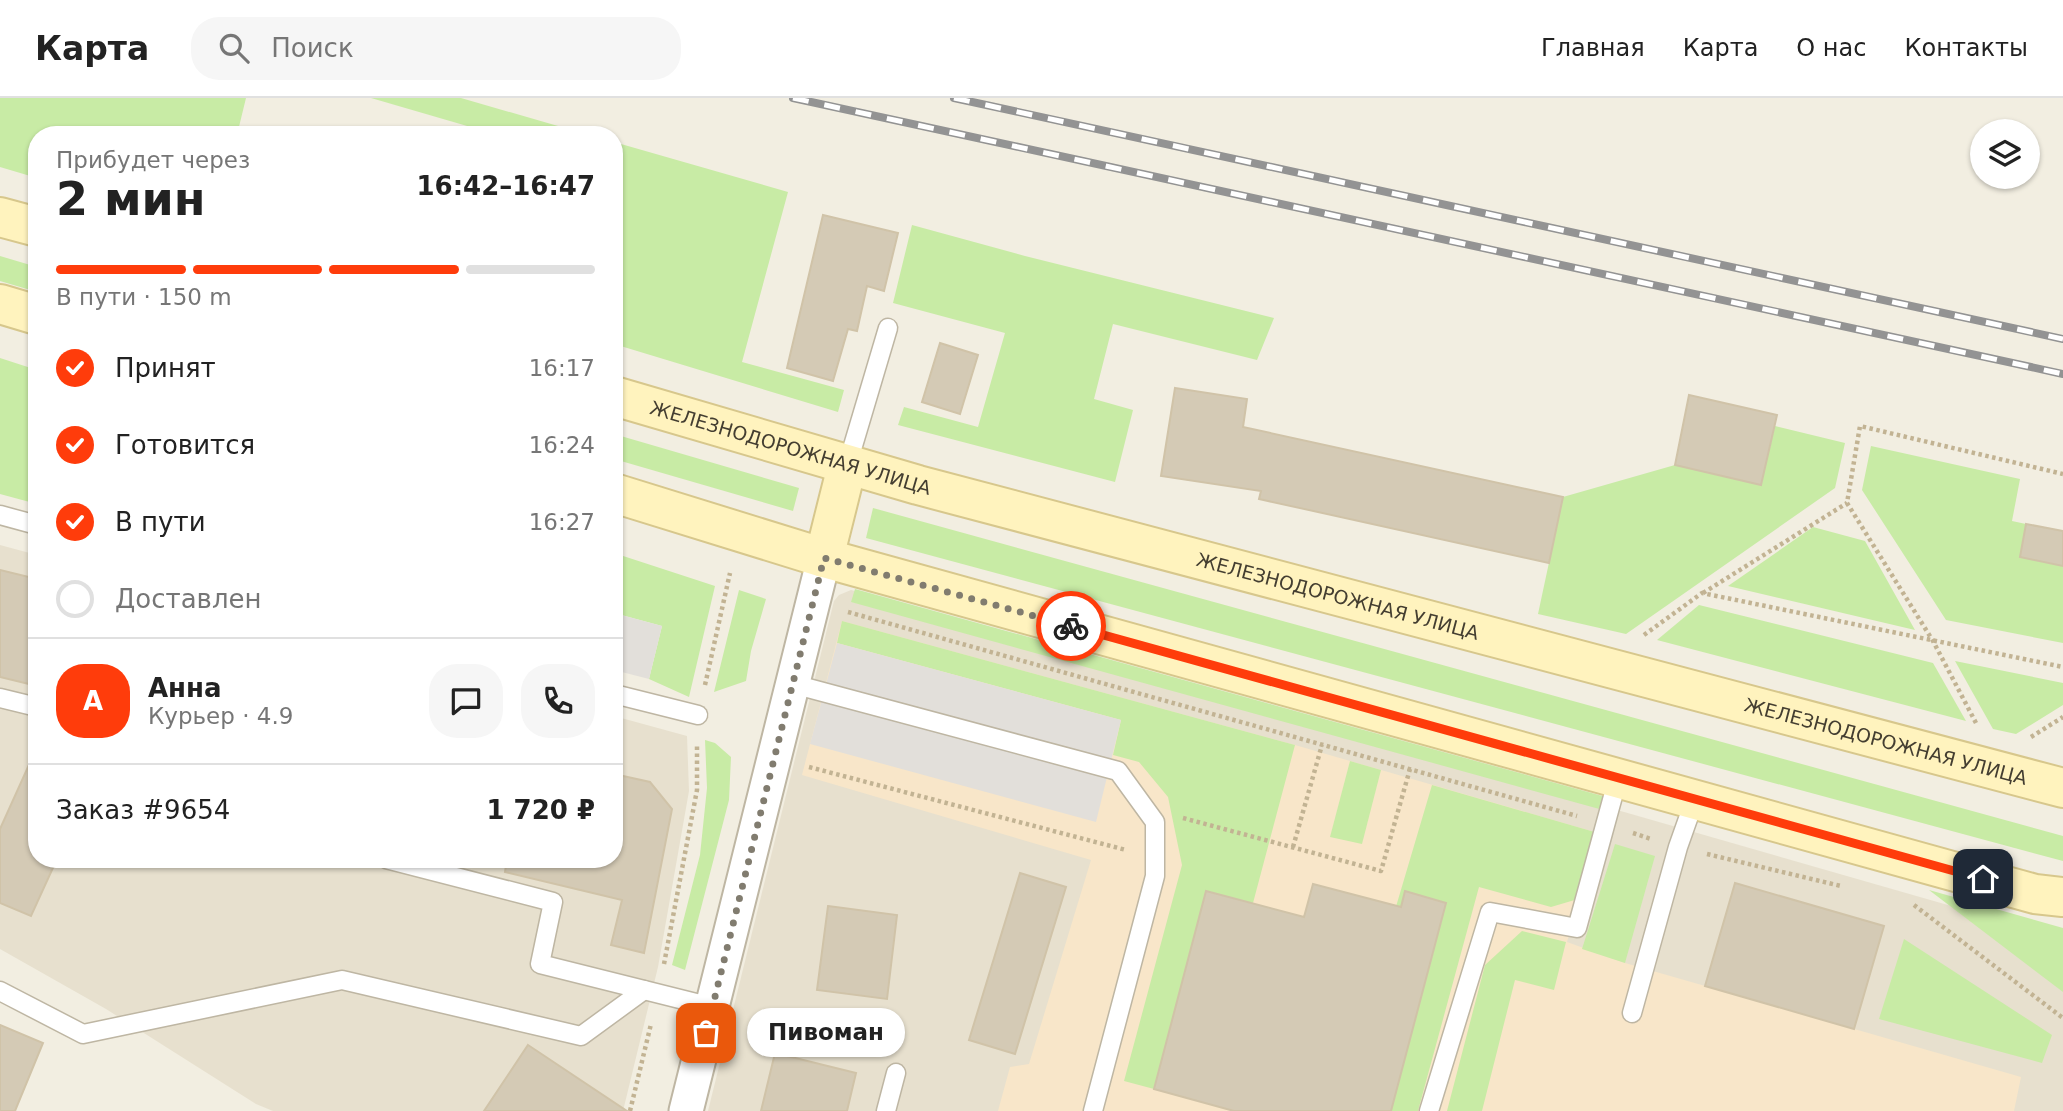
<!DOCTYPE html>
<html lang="ru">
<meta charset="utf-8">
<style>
body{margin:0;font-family:"DejaVu Sans",sans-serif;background:#f6f6f6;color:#222;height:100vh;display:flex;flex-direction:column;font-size:26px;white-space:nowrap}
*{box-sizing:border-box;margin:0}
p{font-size:23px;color:#767676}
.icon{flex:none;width:38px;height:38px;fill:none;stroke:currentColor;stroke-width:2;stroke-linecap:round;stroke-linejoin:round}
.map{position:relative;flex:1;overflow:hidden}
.drawer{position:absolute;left:28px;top:28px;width:595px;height:742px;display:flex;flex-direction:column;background:#fff;border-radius:28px;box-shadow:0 2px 5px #0004}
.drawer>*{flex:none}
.tools{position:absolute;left:1970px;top:21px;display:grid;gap:14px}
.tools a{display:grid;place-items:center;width:70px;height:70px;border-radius:50%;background:#fff;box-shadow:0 2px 5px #0004;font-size:35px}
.pin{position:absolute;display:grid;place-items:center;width:60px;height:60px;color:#fff;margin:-30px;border-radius:14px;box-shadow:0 4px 10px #0006}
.courier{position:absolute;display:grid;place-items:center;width:70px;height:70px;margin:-35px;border:5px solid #ff3c0b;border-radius:50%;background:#fff;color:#222;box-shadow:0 2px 9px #0007}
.bubble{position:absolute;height:49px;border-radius:24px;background:#fff;box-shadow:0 2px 5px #0004;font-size:23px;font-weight:800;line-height:49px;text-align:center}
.head em{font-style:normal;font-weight:800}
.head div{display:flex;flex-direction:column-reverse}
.head{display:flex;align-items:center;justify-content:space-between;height:119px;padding:0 28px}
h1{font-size:46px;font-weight:800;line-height:52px}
.bar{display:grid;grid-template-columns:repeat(4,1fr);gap:10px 7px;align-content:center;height:84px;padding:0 28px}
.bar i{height:9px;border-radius:5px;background:#e0e0e0}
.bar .on{background:#ff3c0b}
.bar p{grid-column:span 4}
.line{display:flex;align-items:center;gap:18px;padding:0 28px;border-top:2px solid #e0e0e0}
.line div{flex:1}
.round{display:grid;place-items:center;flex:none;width:74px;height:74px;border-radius:28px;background:#f6f6f6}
ol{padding:0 28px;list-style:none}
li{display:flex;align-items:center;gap:21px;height:77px}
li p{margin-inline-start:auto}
li .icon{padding:7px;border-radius:50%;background:#ff3c0b;color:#fff;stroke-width:4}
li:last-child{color:#767676}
li i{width:38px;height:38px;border:4px solid #e0e0e0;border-radius:50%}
header{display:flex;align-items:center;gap:42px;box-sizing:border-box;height:98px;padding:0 35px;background:#fff;border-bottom:2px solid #e0e0e0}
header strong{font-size:33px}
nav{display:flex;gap:38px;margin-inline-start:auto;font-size:24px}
.search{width:490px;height:63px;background:#f6f6f6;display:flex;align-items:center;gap:18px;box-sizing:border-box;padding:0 24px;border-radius:28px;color:#767676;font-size:26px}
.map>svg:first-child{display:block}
.residential{fill:#e7e0ce}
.commercial{fill:#f8e6c9}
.green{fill:#c8eba5}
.parking{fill:#e2dfda}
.building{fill:#d4cab5;stroke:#d0c3a8;stroke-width:2}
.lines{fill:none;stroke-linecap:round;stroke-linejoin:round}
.lane-casing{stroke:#beb6a3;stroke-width:21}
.street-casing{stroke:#beb6a3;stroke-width:37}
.secondary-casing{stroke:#d7c78c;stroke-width:42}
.path{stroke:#c2b393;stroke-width:4.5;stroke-dasharray:3.5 3.5;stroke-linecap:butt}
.lane{stroke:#fff;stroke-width:18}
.street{stroke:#fff;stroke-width:33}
.secondary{stroke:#fff3be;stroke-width:38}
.rail-casing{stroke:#939393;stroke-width:8}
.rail{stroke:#fff;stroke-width:5;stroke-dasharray:16;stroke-linecap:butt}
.done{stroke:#817c6f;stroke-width:7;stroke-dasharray:0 12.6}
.route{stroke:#ff3c0b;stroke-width:9}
.labels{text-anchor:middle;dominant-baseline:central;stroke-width:5;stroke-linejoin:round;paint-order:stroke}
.street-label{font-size:19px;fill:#443e31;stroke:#fff}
</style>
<header>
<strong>Карта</strong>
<div class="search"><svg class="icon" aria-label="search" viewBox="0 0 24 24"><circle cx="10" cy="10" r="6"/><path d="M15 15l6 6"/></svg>Поиск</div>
<nav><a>Главная</a><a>Карта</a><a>О нас</a><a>Контакты</a></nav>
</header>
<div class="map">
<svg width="2063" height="1013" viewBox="0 0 2063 1013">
<rect width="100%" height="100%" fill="#f2eee1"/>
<g class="residential">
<path d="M 0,447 L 37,457 L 37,761 L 614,761 L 614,618 L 687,638 L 689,693 L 658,869 L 623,1013 L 273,1013 L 256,1006 L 106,911 L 0,851 Z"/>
<path d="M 851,492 L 2063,840 L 2063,1013 L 708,1013 L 834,503 L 839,497 Z"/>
</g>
<path class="commercial" d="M 842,523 L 1295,647 L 1598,735 L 1567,844 L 1625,865 L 2021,979 L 2014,1013 L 998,1013 L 1010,969 L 1029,966 L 1091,762 L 802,677 Z"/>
<g class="green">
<path d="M 0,0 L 246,0 L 237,37 L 37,37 L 37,80 L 0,69 Z"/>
<path d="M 371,0 L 461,0 L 589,37 L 498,37 Z"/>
<path d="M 614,44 L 788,94 L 742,264 L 844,292 L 838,314 L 614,246 Z"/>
<path d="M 912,127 L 1025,158 L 1274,220 L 1257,262 L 1113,226 L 1094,301 L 1133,312 L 1115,384 L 898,327 L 904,309 L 978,329 L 1005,235 L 893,205 Z"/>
<path d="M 0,158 L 37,169 L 37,194 L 0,183 Z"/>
<path d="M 0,260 L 37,272 L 37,406 L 0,396 Z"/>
<path d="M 1775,328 L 1845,345 L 1835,390 L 1626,536 L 1538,516 L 1563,399 L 1675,367 L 1761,387 Z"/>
<path d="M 614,336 L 799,390 L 793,413 L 614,361 Z"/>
<path d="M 1871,348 L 2020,381 L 2012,423 L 2026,426 L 2020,459 L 2063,468 L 2063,545 L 1946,522 L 1862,392 Z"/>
<path d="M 873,410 L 2063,738 L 2063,763 L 866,440 Z"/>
<path d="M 1813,429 L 1865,443 L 1915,532 L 1728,488 Z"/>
<path d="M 614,455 L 715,488 L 689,599 L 649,581 L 662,528 L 614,515 Z"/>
<path d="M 855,491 L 1606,699 L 1603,712 L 851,504 Z"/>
<path d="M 739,492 L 766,501 L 751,553 L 746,583 L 714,594 Z"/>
<path d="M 1699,507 L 1933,565 L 1966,623 L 1657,542 Z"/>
<path d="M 842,523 L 1295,647 L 1253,805 L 1206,794 L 1154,991 L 1124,983 L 1182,767 L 1168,699 L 1139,664 L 1113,657 L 1121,622 L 837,545 Z"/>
<path d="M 1955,563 L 2063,585 L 2063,607 L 2016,636 L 1993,631 Z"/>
<path d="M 705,642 L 715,645 L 731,659 L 729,702 L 685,872 L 672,867 L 700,757 L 707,690 Z"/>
<path d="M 1350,663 L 1381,672 L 1362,746 L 1330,739 Z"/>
<path d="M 1432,687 L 1598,735 L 1578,801 L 1551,809 L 1479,789 L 1418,1013 L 1391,1013 L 1434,852 L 1387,839 Z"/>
<path d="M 1615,746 L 1655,758 L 1625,865 L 1582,851 Z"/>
<path d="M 1929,792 L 2063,830 L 2063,894 Z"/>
<path d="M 1522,833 L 1566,844 L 1554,892 L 1515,882 L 1482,1013 L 1447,1013 L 1485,867 Z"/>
<path d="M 1904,841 L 2052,937 L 2042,965 L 1879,921 Z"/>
</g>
<g class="parking">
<path d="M 614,515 L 662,528 L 649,581 L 614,572 Z"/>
<path d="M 837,545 L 1121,622 L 1096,724 L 810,646 Z"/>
</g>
<g class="building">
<path d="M 823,117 L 898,135 L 884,193 L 867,188 L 857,233 L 848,231 L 833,283 L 787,270 Z"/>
<path d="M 940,245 L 978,257 L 960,316 L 922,304 Z"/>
<path d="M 1175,290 L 1247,301 L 1243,329 L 1563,399 L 1549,465 L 1259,401 L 1261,393 L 1161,378 Z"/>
<path d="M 1689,297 L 1777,317 L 1761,387 L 1675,367 Z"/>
<path d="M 2026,426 L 2063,433 L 2063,468 L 2020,459 Z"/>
<path d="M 0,472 L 37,481 L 37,588 L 0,579 Z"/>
<path d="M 37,649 L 37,761 L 57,761 L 31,818 L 0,805 L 0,731 Z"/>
<path d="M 614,676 L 650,684 L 672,711 L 644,855 L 611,847 L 622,802 L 505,774 L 507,761 L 614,761 Z"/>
<path d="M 1020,775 L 1066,789 L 1015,956 L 969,942 Z"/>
<path d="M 1735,785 L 1884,828 L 1854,931 L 1705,888 Z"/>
<path d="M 1313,786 L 1401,809 L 1405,793 L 1446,805 L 1391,1013 L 1234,1013 L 1154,991 L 1206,793 L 1304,819 Z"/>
<path d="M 828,808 L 897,817 L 887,901 L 817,892 Z"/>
<path d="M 0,927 L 43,945 L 15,1013 L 0,1013 Z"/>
<path d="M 528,947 L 627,1013 L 484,1013 Z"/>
<path d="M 775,955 L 856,975 L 847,1013 L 761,1013 Z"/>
</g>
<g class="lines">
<defs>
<g id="lane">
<path d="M 847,368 L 888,230"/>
<path d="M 0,417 L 37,427"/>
<path d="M 793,586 L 1118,673 L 1155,724 L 1155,778 L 1093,1013"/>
<path d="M 614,596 L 698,617"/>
<path d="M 0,600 L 37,609"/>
<path d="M 386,761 L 553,804 L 540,866 L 712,909"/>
<path d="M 0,893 L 83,936 L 342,882 L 581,938 L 644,892"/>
<path d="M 1632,915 L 1678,749 L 1695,701"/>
<path d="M 886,1013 L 896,975"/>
<path d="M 1429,1013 L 1490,814 L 1577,830 L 1618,680"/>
</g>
<path id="street" d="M 686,1013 L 824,460"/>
<g id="secondary">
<path d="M 0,119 L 37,129"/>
<path d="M 0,206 L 37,217"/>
<path id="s1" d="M 614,298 L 918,387 L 2063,690"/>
<path d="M 614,395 L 824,460 L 2035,796 L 2063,799"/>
<path d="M 824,460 L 847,368"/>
</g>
</defs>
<use href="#lane" class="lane-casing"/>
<use href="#street" class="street-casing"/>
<use href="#secondary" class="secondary-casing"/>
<g class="path">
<path d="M 1703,495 L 1847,405"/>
<path d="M 848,514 L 1577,718"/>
<path d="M 1644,537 L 1702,495 L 2063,569"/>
<path d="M 705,587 L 730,475"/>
<path d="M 1976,625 L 1933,543 L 1847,405 L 1860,328 L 2063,376"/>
<path d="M 2031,639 L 2063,619"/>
<path d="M 809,669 L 1126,752"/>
<path d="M 1183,720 L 1381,773 L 1410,671"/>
<path d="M 1633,735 L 1651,741"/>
<path d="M 1293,749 L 1322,647"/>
<path d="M 1707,756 L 1841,788"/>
<path d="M 1914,807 L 2063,920"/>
<path d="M 664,866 L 697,692 L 697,647"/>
<path d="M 630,1013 L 651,926"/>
</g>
<use href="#lane" class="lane"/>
<use href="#street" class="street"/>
<use href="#secondary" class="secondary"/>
<defs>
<g id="rail">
<path d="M 793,0 L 2063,276"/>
<path d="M 954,0 L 2063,241"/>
</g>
</defs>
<use href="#rail" class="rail-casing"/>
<use href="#rail" class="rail"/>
</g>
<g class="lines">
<path class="done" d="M 706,935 L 824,460 L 1071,528"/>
<path class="route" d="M 1071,528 L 1983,781"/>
</g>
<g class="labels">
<g class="street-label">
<text stroke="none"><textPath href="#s1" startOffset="184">ЖЕЛЕЗНОДОРОЖНАЯ УЛИЦА</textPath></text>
<text stroke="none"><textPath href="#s1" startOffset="751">ЖЕЛЕЗНОДОРОЖНАЯ УЛИЦА</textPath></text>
<text stroke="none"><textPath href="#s1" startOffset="1318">ЖЕЛЕЗНОДОРОЖНАЯ УЛИЦА</textPath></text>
</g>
</g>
</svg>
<div class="tools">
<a><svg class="icon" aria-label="layers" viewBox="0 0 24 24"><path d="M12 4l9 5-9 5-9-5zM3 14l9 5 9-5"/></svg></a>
</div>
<div class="pin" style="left:706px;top:935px;background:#ea580c"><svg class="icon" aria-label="bag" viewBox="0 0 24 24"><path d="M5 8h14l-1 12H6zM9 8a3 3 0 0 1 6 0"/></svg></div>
<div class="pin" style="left:1983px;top:781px;background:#1f2937"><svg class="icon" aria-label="home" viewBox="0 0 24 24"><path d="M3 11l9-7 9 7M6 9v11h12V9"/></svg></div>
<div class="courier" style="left:1071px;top:528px"><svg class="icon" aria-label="bike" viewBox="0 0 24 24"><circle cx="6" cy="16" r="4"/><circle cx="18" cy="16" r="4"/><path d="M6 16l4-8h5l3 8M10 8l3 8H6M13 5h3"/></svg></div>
<div class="bubble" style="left:747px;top:910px;width:158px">Пивоман</div>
<section class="drawer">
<div class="head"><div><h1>2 мин</h1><p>Прибудет через</p></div><em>16:42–16:47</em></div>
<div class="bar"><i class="on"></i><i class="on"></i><i class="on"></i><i></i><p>В пути · 150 m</p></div>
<ol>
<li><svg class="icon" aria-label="check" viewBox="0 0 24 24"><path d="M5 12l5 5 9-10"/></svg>Принят<p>16:17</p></li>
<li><svg class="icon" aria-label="check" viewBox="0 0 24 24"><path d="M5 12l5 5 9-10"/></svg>Готовится<p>16:24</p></li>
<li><svg class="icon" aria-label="check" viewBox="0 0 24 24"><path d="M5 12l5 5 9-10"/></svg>В пути<p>16:27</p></li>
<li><i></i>Доставлен</li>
</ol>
<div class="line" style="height:126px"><b class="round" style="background:#ff3c0b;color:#fff">А</b><div><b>Анна</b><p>Курьер · 4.9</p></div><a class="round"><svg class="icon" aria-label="chat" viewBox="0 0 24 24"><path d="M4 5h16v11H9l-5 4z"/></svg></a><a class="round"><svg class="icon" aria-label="phone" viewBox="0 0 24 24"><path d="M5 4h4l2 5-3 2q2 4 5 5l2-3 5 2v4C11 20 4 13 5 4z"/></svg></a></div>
<div class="line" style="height:91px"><div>Заказ #9654</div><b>1 720 ₽</b></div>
</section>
</div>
